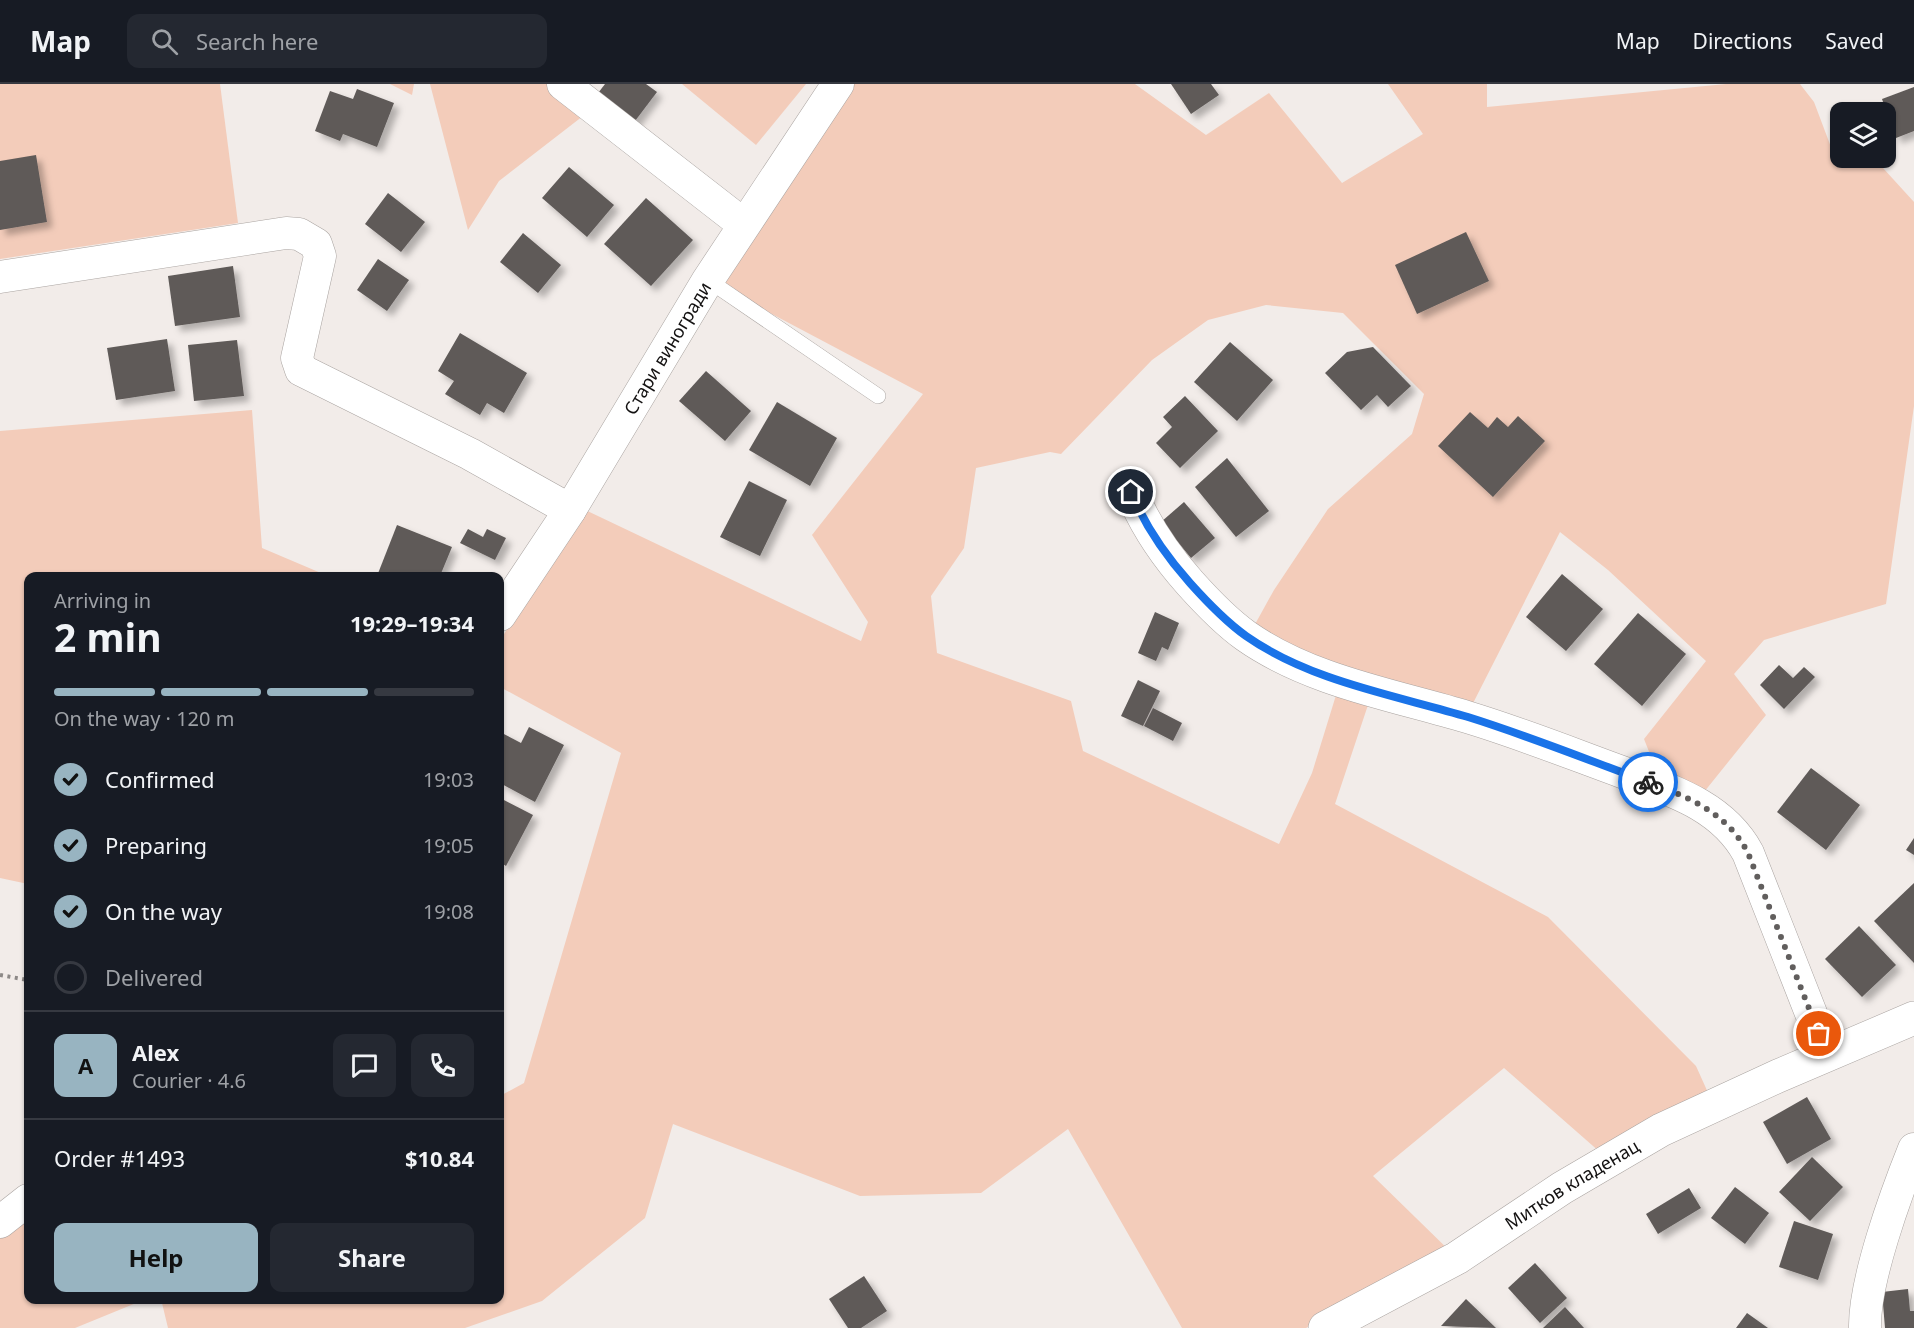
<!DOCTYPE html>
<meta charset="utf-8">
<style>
body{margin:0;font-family:"Noto Sans",sans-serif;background:#242831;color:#f1f3f6;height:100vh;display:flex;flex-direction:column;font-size:22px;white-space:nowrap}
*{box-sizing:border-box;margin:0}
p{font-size:20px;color:#9ea1a6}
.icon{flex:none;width:33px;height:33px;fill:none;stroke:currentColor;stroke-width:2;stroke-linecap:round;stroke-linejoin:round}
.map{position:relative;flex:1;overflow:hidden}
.panel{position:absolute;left:24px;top:488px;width:480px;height:732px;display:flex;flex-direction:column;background:#171b24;border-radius:12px;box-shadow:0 2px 4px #0004}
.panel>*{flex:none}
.buttons{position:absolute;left:1830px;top:18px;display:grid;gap:12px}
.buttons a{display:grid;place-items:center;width:66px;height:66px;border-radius:12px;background:#171b24;box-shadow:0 2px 4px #0004;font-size:30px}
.pin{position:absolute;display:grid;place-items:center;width:51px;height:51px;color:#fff;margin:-26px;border:3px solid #fff;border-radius:50%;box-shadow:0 2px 6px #0007}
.courier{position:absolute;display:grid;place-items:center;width:60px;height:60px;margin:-30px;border:4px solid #1a73e8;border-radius:50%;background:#fff;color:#222;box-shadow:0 2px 8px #0007}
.overview em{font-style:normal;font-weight:700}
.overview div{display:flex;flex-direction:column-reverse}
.overview{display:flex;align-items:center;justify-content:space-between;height:102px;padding:0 30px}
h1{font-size:39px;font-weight:700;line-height:45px}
.bar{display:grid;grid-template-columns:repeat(4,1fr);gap:9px 6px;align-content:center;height:72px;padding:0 30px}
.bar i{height:8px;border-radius:4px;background:#363941}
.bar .active{background:#98b4c1}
.bar p{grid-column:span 4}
.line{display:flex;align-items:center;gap:15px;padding:0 30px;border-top:2px solid #363941}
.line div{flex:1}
.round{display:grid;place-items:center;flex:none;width:63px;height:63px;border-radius:12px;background:#242831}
ol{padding:0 30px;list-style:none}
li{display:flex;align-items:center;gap:18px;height:66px}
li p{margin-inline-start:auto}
li .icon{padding:6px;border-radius:50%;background:#98b4c1;color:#111;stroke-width:4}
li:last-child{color:#9ea1a6}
li i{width:33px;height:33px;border:3px solid #363941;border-radius:50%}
.primary-button{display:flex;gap:12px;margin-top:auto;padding:12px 30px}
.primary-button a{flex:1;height:69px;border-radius:12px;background:#98b4c1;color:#111;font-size:24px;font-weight:700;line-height:69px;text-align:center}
.primary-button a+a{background:#242831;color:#f1f3f6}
header{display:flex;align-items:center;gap:36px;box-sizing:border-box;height:84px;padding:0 30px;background:#171b24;border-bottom:2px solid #363941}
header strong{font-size:28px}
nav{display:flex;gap:33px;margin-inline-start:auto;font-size:21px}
.search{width:420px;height:54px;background:#242831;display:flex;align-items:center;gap:15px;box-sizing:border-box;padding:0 21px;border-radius:12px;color:#9ea1a6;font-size:22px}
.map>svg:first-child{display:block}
.green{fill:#f3ccba;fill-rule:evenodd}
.building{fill:#5f5a58;filter:url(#shadow)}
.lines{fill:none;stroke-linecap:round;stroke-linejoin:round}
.service-casing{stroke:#aaa4a1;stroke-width:16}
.minor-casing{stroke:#aaa4a1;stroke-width:33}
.tertiary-casing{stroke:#aaa4a1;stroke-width:34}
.path{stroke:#8d8987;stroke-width:4;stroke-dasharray:3 4.5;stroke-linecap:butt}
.service{stroke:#fff;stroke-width:15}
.minor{stroke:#fff;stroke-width:32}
.tertiary{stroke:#fff;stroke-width:33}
.done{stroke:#615e5d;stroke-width:6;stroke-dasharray:0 10.8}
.route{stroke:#1a73e8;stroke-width:8}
.labels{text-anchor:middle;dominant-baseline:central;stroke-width:6;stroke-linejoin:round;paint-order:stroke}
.street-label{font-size:18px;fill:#131111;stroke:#f2ece9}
</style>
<header>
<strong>Map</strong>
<div class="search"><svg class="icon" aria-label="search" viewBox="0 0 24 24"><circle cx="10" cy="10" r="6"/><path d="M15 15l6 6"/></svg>Search here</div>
<nav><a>Map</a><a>Directions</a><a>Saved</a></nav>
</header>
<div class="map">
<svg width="1914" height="1244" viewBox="0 0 1914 1244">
<defs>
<filter id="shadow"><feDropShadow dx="5.5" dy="5.5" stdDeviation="3" flood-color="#0004"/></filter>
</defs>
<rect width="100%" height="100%" fill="#f2ece9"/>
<g class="green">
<path d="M 0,0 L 220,0 L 238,139 L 0,175 Z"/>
<path d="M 390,0 L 414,0 L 412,11 Z"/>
<path d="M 430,0 L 547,0 L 583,32 L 499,97 L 468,146 Z"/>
<path d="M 682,0 L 806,0 L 756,61 Z"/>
<path d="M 838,0 L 1135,0 L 1206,51 L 1269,9 L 1342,99 L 1423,50 L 1388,0 L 1487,0 L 1487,23 L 1726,0 L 1800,0 L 1814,18 L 1837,79 L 1883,84 L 1914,118 L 1914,322 L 1886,520 L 1764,556 L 1734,590 L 1766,631 L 1696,718 L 1663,703 L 1644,655 L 1706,577 L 1608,486 L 1560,448 L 1466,633 L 1373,606 L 1335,720 L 1548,833 L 1696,982 L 1714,1022 L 1609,1076 L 1504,984 L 1373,1092 L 1457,1174 L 1388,1200 L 1306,1244 L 1182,1244 L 1068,1045 L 981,1109 L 860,1112 L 673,1040 L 645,1134 L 542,1217 L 465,1244 L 168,1244 L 161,1215 L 500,1215 L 500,1012 L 524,999 L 621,669 L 500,603 L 500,557 L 579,423 L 861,557 L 868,538 L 812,451 L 923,310 L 708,196 ZM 1266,221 L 1343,229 L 1424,310 L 1412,350 L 1328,425 L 1274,506 L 1248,553 L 1341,595 L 1312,689 L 1279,760 L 1083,667 L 1071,617 L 937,569 L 931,512 L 964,464 L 976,384 L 1050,368 L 1061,370 L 1152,276 L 1208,236 Z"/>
<path d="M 252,326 L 262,464 L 328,492 L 28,492 L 28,800 L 0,794 L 0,347 Z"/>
<path d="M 28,1129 L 28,1215 L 146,1215 L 75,1244 L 0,1244 L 0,1146 Z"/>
</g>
<g class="building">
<path d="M 605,0 L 646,0 L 657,8 L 629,45 L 592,17 Z"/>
<path d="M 1171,0 L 1211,0 L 1219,11 L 1191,30 Z"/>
<path d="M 1914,3 L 1914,47 L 1896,54 L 1882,15 Z"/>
<path d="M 357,5 L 394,19 L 377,63 L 343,50 L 340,57 L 315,47 L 330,7 L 353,15 Z"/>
<path d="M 36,71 L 47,138 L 0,146 L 0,77 Z"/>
<path d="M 569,83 L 614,121 L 587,153 L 542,114 Z"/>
<path d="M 388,109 L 425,138 L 401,168 L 365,140 Z"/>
<path d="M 646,114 L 693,156 L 651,202 L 604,160 Z"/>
<path d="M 1466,148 L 1489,197 L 1417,230 L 1395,181 Z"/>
<path d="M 523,149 L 561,181 L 538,209 L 500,178 Z"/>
<path d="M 378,175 L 409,196 L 387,227 L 357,206 Z"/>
<path d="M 233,182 L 240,233 L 175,242 L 168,192 Z"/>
<path d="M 460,249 L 527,289 L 504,329 L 487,319 L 480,331 L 445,310 L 454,297 L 438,287 Z"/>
<path d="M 167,255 L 175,307 L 116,316 L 107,264 Z"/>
<path d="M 237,256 L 244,312 L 194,317 L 188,261 Z"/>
<path d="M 1230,258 L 1273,296 L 1237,337 L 1194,298 Z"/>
<path d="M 1373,263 L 1411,302 L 1388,323 L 1377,311 L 1361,326 L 1325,289 L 1347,268 Z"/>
<path d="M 706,287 L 751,327 L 725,357 L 679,317 Z"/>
<path d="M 1185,312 L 1218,347 L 1180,384 L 1156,359 L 1172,343 L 1163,333 Z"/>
<path d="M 777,318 L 837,354 L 810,402 L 749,366 Z"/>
<path d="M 1470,328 L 1488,344 L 1497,333 L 1508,343 L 1518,332 L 1545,357 L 1493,413 L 1438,362 Z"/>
<path d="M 1227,374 L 1269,427 L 1236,453 L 1195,403 Z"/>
<path d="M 749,397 L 787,416 L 760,472 L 720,453 Z"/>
<path d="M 1184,418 L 1215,454 L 1191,474 L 1161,438 Z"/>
<path d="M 397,441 L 452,463 L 440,492 L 377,492 Z"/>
<path d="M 468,445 L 483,453 L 487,445 L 506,454 L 495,476 L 460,459 Z"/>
<path d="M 1562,490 L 1603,525 L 1566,567 L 1526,533 Z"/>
<path d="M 1155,528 L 1179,539 L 1168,566 L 1162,563 L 1156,577 L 1138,569 Z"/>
<path d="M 1638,529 L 1686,570 L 1642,622 L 1594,580 Z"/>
<path d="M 1779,581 L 1793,594 L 1804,583 L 1815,593 L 1784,625 L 1760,601 Z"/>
<path d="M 1138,596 L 1160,607 L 1143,642 L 1121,632 Z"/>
<path d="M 1153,624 L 1182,639 L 1173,657 L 1144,642 Z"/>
<path d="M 529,643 L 564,661 L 535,718 L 500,699 L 500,648 L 521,659 Z"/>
<path d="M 1811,684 L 1860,721 L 1826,766 L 1777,728 Z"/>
<path d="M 500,714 L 533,731 L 506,782 L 500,778 Z"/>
<path d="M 1914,754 L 1914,771 L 1906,766 Z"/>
<path d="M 1914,799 L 1914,879 L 1874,837 Z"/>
<path d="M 1859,842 L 1896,881 L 1862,913 L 1825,875 Z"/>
<path d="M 1807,1013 L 1831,1055 L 1787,1080 L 1763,1038 Z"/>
<path d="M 1812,1073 L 1843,1103 L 1810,1137 L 1779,1108 Z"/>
<path d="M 1735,1103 L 1769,1129 L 1745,1160 L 1711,1134 Z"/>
<path d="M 1689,1104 L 1701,1124 L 1658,1150 L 1646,1130 Z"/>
<path d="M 1794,1137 L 1833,1150 L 1818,1196 L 1779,1183 Z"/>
<path d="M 1535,1179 L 1567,1214 L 1540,1239 L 1508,1204 Z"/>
<path d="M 864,1192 L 887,1227 L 861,1244 L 848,1244 L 829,1215 Z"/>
<path d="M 1908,1205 L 1910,1227 L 1914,1227 L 1914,1244 L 1885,1244 L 1882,1208 Z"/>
<path d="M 1466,1215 L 1496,1244 L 1441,1242 Z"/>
<path d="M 1565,1223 L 1584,1244 L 1543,1244 Z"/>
<path d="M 1747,1229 L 1768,1244 L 1736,1244 Z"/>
</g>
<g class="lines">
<defs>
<path id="service" d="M 708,196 L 878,312"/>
<g id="minor">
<path d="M 563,0 L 743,140"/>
<path d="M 0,193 L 286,149 L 299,150 L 316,160 L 320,172 L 297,274 L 301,286 L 470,370 L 570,426"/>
<path d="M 1131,407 C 1145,442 1165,471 1190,499 C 1207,518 1225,537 1246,552 C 1310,597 1394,611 1467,633 C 1520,649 1570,669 1622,688 C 1670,706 1722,721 1748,769 L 1827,970"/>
<path id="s1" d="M 500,531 L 570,426 L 708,196 L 838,0"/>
<path d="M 0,1138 L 28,1116"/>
<path d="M 1865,1244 C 1864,1197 1896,1110 1914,1065"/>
</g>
<g id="tertiary">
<path id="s2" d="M 1325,1244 L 1457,1174 L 1562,1104 L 1661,1046 L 1778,992 L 1914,934"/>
</g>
</defs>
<use href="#service" class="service-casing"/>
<use href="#minor" class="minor-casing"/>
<use href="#tertiary" class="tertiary-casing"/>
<path class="path" d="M 0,891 L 28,896"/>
<use href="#service" class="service"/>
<use href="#minor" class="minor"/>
<use href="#tertiary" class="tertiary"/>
</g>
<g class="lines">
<path class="done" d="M 1648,698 C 1689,713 1727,729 1748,769 L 1819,950"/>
<path class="route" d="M 1131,408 C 1145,442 1165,471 1190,499 C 1207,518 1225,537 1246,552 C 1310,597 1394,611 1468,633 C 1529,652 1588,676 1648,698"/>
</g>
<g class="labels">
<g class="street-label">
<text stroke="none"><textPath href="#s1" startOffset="315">Стари виногради</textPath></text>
<text stroke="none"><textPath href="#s2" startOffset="286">Митков кладенац</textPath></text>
</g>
</g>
</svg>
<div class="buttons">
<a><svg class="icon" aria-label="layers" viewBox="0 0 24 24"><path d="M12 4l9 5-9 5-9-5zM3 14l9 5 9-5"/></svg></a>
</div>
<div class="pin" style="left:1819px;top:950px;background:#ea580c"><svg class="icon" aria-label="bag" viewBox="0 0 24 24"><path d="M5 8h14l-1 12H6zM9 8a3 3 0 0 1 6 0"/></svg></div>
<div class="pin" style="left:1131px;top:408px;background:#1f2937"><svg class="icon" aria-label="home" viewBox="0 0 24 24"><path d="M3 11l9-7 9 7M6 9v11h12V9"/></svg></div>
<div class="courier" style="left:1648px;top:698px"><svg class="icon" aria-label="bike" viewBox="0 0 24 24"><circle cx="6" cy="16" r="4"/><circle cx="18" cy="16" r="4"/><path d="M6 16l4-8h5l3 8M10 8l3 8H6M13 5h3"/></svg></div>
<section class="panel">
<div class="overview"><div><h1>2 min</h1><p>Arriving in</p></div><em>19:29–19:34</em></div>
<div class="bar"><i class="active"></i><i class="active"></i><i class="active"></i><i></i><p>On the way · 120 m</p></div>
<ol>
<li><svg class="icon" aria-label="check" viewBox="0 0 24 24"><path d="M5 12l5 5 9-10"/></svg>Confirmed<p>19:03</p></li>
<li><svg class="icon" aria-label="check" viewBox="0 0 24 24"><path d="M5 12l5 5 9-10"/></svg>Preparing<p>19:05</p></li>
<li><svg class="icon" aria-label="check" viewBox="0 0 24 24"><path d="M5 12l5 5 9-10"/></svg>On the way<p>19:08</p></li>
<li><i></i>Delivered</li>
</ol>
<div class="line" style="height:108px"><b class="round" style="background:#98b4c1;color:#111">A</b><div><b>Alex</b><p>Courier · 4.6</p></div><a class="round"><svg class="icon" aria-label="chat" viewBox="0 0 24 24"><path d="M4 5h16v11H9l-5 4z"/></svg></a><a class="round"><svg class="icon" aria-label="phone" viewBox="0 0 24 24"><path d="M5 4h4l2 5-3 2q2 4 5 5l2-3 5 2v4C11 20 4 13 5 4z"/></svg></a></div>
<div class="line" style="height:78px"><div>Order #1493</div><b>$10.84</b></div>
<div class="primary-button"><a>Help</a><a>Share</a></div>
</section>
</div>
